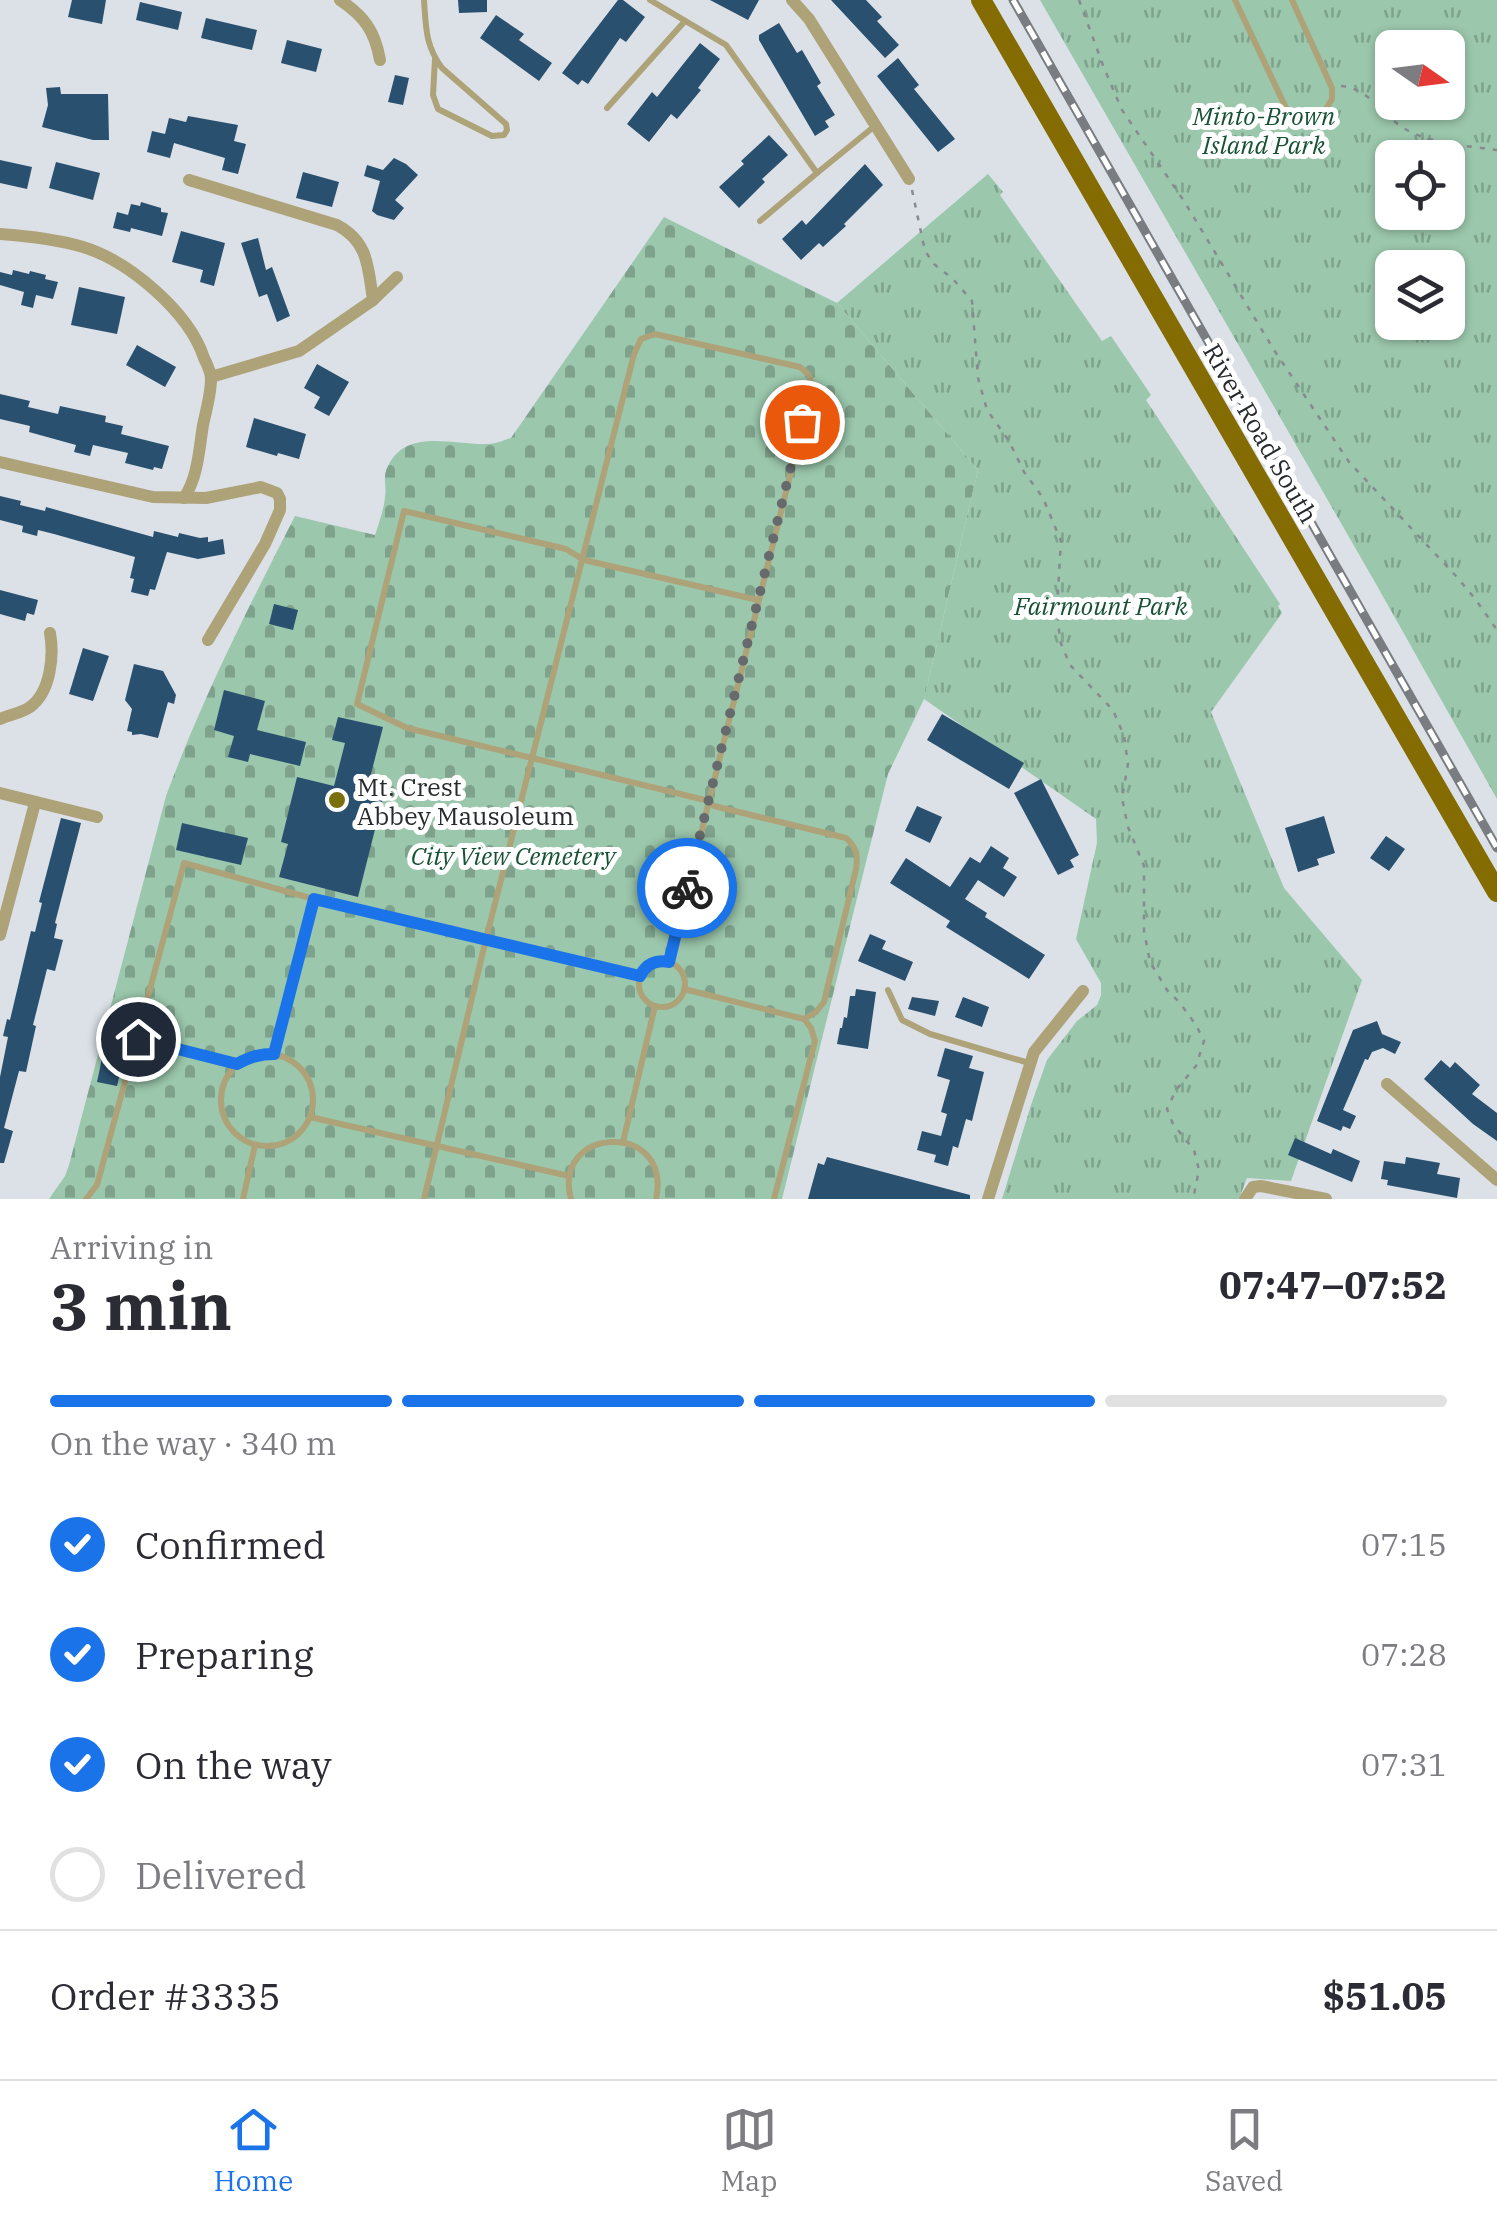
<!DOCTYPE html>
<meta charset="utf-8">
<style>
body{margin:0;font-family:"IBM Plex Serif",serif;background:#f2f2f3;color:#2b2b33;height:100vh;display:flex;flex-direction:column;font-size:38px;white-space:nowrap}
*{box-sizing:border-box;margin:0}
p{font-size:32px;color:#7c7c81}
.icon{flex:none;width:55px;height:55px;fill:none;stroke:currentColor;stroke-width:2;stroke-linecap:round;stroke-linejoin:round}
.map{position:relative;height:1199px;overflow:hidden}
.details{display:flex;flex-direction:column;background:#fff;flex:1}
.details>*{flex:none}
.needle{width:65px;rotate:104deg}
.buttons{position:absolute;left:1375px;top:30px;display:grid;gap:20px}
.buttons a{display:grid;place-items:center;width:90px;height:90px;border-radius:15px;background:#fff;box-shadow:0 2px 8px #0004;font-size:50px}
.pin{position:absolute;display:grid;place-items:center;width:85px;height:85px;color:#fff;margin:-42px;border:5px solid #fff;border-radius:50%;box-shadow:0 2px 10px #0007}
.courier{position:absolute;display:grid;place-items:center;width:100px;height:100px;margin:-50px;border:8px solid #1a73e8;border-radius:50%;background:#fff;color:#222;box-shadow:0 2px 12px #0007}
.overview em{font-style:normal;font-weight:700}
.overview div{display:flex;flex-direction:column-reverse}
.overview{display:flex;align-items:center;justify-content:space-between;height:170px;padding:0 50px}
h1{font-size:65px;font-weight:700;line-height:75px}
.bar{display:grid;grid-template-columns:repeat(4,1fr);gap:15px 10px;align-content:center;height:120px;padding:0 50px}
.bar i{height:12px;border-radius:8px;background:#e1e1e2}
.bar .selected{background:#1a73e8}
.bar p{grid-column:span 4}
.line{display:flex;align-items:center;gap:25px;padding:0 50px;border-top:2px solid #e1e1e2}
.line div{flex:1}
ol{padding:0 50px;list-style:none}
li{display:flex;align-items:center;gap:30px;height:110px}
li p{margin-inline-start:auto}
li .icon{padding:10px;border-radius:50%;background:#1a73e8;color:#fff;stroke-width:4}
li:last-child{color:#7c7c81}
li i{width:55px;height:55px;border:5px solid #e1e1e2;border-radius:50%}
.menu{display:flex;justify-content:space-around;align-items:center;height:140px;border-top:2px solid #e1e1e2;background:#fff;font-size:28px;color:#7c7c81}
.menu a{display:grid;justify-items:center;gap:5px}
.menu .selected{color:#1a73e8}
.map>svg:first-child{display:block}
.cemetery{fill:url(#cemetery-stones)}
.park{fill:url(#park-tufts);fill-rule:evenodd}
.building{fill:#2a506f}
.lines{fill:none;stroke-linecap:round;stroke-linejoin:round}
.path{stroke:#878b8f;stroke-width:2.5;stroke-dasharray:5 8;stroke-linecap:butt}
.service{stroke:#aea279;stroke-width:6}
.minor{stroke:#aea279;stroke-width:12}
.primary{stroke:#846c03;stroke-width:20}
.rail-casing{stroke:#797d81;stroke-width:9}
.rail{stroke:#fff;stroke-width:5;stroke-dasharray:15;stroke-linecap:butt}
.done{stroke:#666a6d;stroke-width:10;stroke-dasharray:0 18}
.route{stroke:#1a73e8;stroke-width:12}
.poi-dot{fill:#7a6f0d;stroke:#fff;stroke-width:4}
.labels{text-anchor:middle;dominant-baseline:central;stroke-width:10;stroke-linejoin:round;paint-order:stroke}
.park-label{font-size:25px;font-style:italic;fill:#175235;stroke:#fff}
.street-label{font-size:25px;fill:#272a2c;stroke:#fff}
.poi-label{font-size:25px;fill:#272a2c;stroke:#fff;text-anchor:start}
</style>
<div class="map">
<svg width="1497" height="1199" viewBox="0 0 1497 1199">
<defs>
<pattern id="cemetery-stones" width="16" height="16" patternUnits="userSpaceOnUse" patternTransform="scale(2.5)"><rect width="16" height="16" fill="#9bc7ac"/><path d="M2 7V4a2 2 0 0 1 4 0v3zM10 15v-3a2 2 0 0 1 4 0v3z" fill="#7ea28c"/></pattern>
<pattern id="park-tufts" width="24" height="20" patternUnits="userSpaceOnUse" patternTransform="scale(2.5)"><rect width="24" height="20" fill="#9bc7ac"/><path d="M3 7l-1-3M5 7V3M7 7l1-3M15 17l-1-3M17 17v-4M19 17l1-3" fill="none" stroke="#7ea28c"/></pattern>
</defs>
<rect width="100%" height="100%" fill="#dbe1e7"/>
<path class="cemetery" d="M 664,217 L 837,303 L 978,470 L 924,699 L 888,774 L 782,1199 L 49,1199 L 65,1176 L 69,1165 L 166,796 C 202,699 248,608 295,516 L 375,535 C 379,523 384,509 385,497 C 387,486 382,477 388,466 C 407,427 455,446 488,444 C 496,444 504,440 511,438 Z"/>
<g class="park">
<path d="M 1040,0 L 1497,0 L 1497,799 L 1376,584 ZM 1392,48 L 1448,48 L 1448,102 L 1392,102 ZM 1392,158 L 1448,158 L 1448,212 L 1392,212 ZM 1392,268 L 1448,268 L 1448,322 L 1392,322 Z"/>
<path d="M 988,174 L 1003,192 L 1000,195 L 1102,341 L 1111,336 L 1151,395 L 1146,400 L 1280,604 L 1278,606 L 1282,613 L 1211,712 L 1284,888 L 1362,980 L 1291,1181 L 1247,1178 L 1239,1199 L 1002,1199 L 1031,1105 L 1047,1060 L 1077,1021 L 1097,1005 L 1101,995 L 1101,983 L 1076,939 L 1097,843 L 1096,819 L 924,699 L 978,470 L 837,303 Z"/>
</g>
<g class="building">
<path d="M 72,0 L 106,0 L 102,24 L 68,17 Z"/>
<path d="M 458,0 L 487,0 L 487,12 L 459,13 Z"/>
<path d="M 618,0 L 623,0 L 645,17 L 626,42 L 620,38 L 588,84 L 582,80 L 578,85 L 562,73 Z"/>
<path d="M 710,0 L 759,0 L 748,20 Z"/>
<path d="M 831,0 L 866,0 L 882,17 L 877,21 L 899,45 L 885,58 Z"/>
<path d="M 140,2 L 182,12 L 178,30 L 136,20 Z"/>
<path d="M 496,15 L 524,34 L 519,40 L 552,63 L 539,81 L 480,38 Z"/>
<path d="M 206,18 L 257,30 L 252,50 L 201,38 Z"/>
<path d="M 779,23 L 797,53 L 802,50 L 821,83 L 817,86 L 835,115 L 825,121 L 829,127 L 815,136 L 759,40 L 759,35 Z"/>
<path d="M 287,40 L 322,49 L 316,72 L 281,63 Z"/>
<path d="M 700,43 L 720,59 L 698,88 L 701,90 L 677,119 L 671,114 L 649,142 L 627,124 L 652,92 L 657,97 Z"/>
<path d="M 898,58 L 919,85 L 914,89 L 955,139 L 938,152 L 877,76 Z"/>
<path d="M 395,75 L 409,78 L 403,105 L 388,102 Z"/>
<path d="M 60,87 L 61,94 L 108,94 L 109,140 L 93,140 L 42,127 L 48,105 L 46,88 Z"/>
<path d="M 188,116 L 238,125 L 234,141 L 246,144 L 238,174 L 222,170 L 225,158 L 174,143 L 170,158 L 147,152 L 152,131 L 165,134 L 169,118 L 186,122 Z"/>
<path d="M 769,135 L 788,155 L 762,179 L 765,182 L 739,208 L 719,187 L 744,164 L 741,161 Z"/>
<path d="M 394,158 L 406,164 L 418,175 L 395,200 L 404,208 L 394,220 L 377,215 L 372,211 L 380,181 L 364,176 L 367,165 L 383,170 Z"/>
<path d="M 0,160 L 32,167 L 27,189 L 0,183 Z"/>
<path d="M 56,162 L 100,173 L 93,200 L 49,188 Z"/>
<path d="M 865,164 L 883,185 L 844,224 L 846,226 L 823,247 L 819,243 L 801,260 L 782,239 L 802,220 L 806,225 Z"/>
<path d="M 303,172 L 339,182 L 332,207 L 296,198 Z"/>
<path d="M 141,202 L 161,208 L 161,212 L 168,213 L 162,236 L 131,228 L 130,232 L 113,228 L 117,212 L 128,215 L 131,204 L 140,206 Z"/>
<path d="M 181,231 L 225,243 L 214,286 L 200,282 L 203,270 L 172,262 Z"/>
<path d="M 258,238 L 266,270 L 272,267 L 290,316 L 277,322 L 267,294 L 259,297 L 241,243 Z"/>
<path d="M 13,270 L 29,274 L 30,271 L 46,275 L 45,279 L 58,282 L 53,299 L 36,295 L 33,308 L 21,305 L 24,292 L 0,285 L 0,272 L 12,275 Z"/>
<path d="M 79,287 L 125,297 L 117,334 L 71,325 Z"/>
<path d="M 137,345 L 176,367 L 165,387 L 126,365 Z"/>
<path d="M 317,364 L 349,382 L 329,416 L 314,408 L 320,397 L 304,388 Z"/>
<path d="M 0,394 L 30,401 L 28,407 L 58,414 L 60,406 L 106,416 L 105,422 L 123,426 L 121,434 L 169,446 L 162,469 L 154,467 L 153,470 L 125,463 L 128,453 L 93,445 L 90,456 L 74,452 L 76,445 L 29,432 L 30,426 L 0,419 Z"/>
<path d="M 254,418 L 306,434 L 299,459 L 278,453 L 277,456 L 246,447 Z"/>
<path d="M 0,496 L 21,501 L 20,505 L 45,511 L 46,507 L 153,537 L 154,531 L 178,537 L 179,533 L 200,538 L 208,537 L 208,542 L 223,539 L 225,554 L 198,559 L 167,552 L 155,590 L 150,589 L 148,596 L 131,592 L 134,579 L 130,578 L 135,557 L 54,534 L 38,530 L 37,536 L 22,532 L 23,526 L 0,520 Z"/>
<path d="M 0,590 L 38,600 L 34,615 L 27,613 L 25,621 L 0,614 Z"/>
<path d="M 274,604 L 298,610 L 293,630 L 269,624 Z"/>
<path d="M 83,648 L 109,656 L 93,701 L 69,694 Z"/>
<path d="M 134,664 L 163,671 L 176,695 L 174,704 L 168,702 L 158,738 L 141,734 L 132,735 L 132,732 L 127,731 L 132,709 L 125,700 Z"/>
<path d="M 224,690 L 265,701 L 257,730 L 306,742 L 300,766 L 250,754 L 248,762 L 228,757 L 234,736 L 214,730 Z"/>
<path d="M 942,714 L 1024,763 L 1009,789 L 927,740 Z"/>
<path d="M 338,717 L 383,727 L 371,774 L 388,778 L 358,897 L 279,877 L 288,844 L 281,842 L 297,777 L 334,786 L 345,743 L 332,740 Z"/>
<path d="M 1041,779 L 1079,855 L 1070,860 L 1074,867 L 1058,875 L 1014,793 Z"/>
<path d="M 917,806 L 942,817 L 930,843 L 905,831 Z"/>
<path d="M 1324,816 L 1335,853 L 1317,859 L 1319,865 L 1298,872 L 1285,828 Z"/>
<path d="M 61,818 L 81,823 L 55,923 L 57,924 L 54,938 L 63,940 L 55,971 L 47,969 L 33,1025 L 36,1026 L 26,1072 L 19,1071 L 4,1128 L 13,1131 L 4,1163 L 0,1163 L 0,1077 L 8,1037 L 3,1036 L 7,1019 L 10,1020 L 31,931 L 35,932 L 42,903 L 39,902 Z"/>
<path d="M 182,823 L 248,838 L 241,865 L 176,850 Z"/>
<path d="M 1386,836 L 1405,849 L 1389,871 L 1370,858 Z"/>
<path d="M 991,846 L 1009,858 L 1003,868 L 1017,877 L 1004,897 L 978,880 L 965,899 L 987,913 L 985,917 L 1045,955 L 1029,979 L 946,927 L 950,921 L 890,883 L 906,858 L 950,887 L 970,857 L 980,863 Z"/>
<path d="M 870,934 L 886,941 L 882,949 L 913,962 L 905,981 L 858,961 Z"/>
<path d="M 856,989 L 876,992 L 868,1049 L 837,1044 L 840,1028 L 842,1028 L 844,1017 L 847,1018 L 850,996 L 855,996 Z"/>
<path d="M 912,997 L 939,1001 L 935,1016 L 908,1009 Z"/>
<path d="M 963,997 L 989,1007 L 982,1027 L 955,1017 Z"/>
<path d="M 1377,1021 L 1382,1034 L 1401,1042 L 1395,1054 L 1383,1048 L 1372,1052 L 1368,1060 L 1365,1059 L 1343,1110 L 1356,1116 L 1350,1129 L 1343,1126 L 1341,1131 L 1317,1121 L 1353,1030 Z"/>
<path d="M 945,1048 L 973,1056 L 969,1068 L 984,1072 L 972,1121 L 966,1119 L 958,1148 L 953,1146 L 948,1166 L 934,1162 L 936,1155 L 917,1150 L 922,1131 L 941,1136 L 947,1114 L 941,1112 L 950,1080 L 937,1076 Z"/>
<path d="M 104,1049 L 125,1053 L 117,1086 L 97,1082 Z"/>
<path d="M 1441,1060 L 1450,1068 L 1455,1062 L 1480,1085 L 1472,1094 L 1497,1113 L 1497,1141 L 1473,1124 L 1424,1079 Z"/>
<path d="M 1295,1138 L 1331,1154 L 1333,1149 L 1360,1161 L 1352,1182 L 1288,1155 Z"/>
<path d="M 827,1157 L 970,1195 L 970,1199 L 808,1199 L 818,1163 L 824,1165 Z"/>
<path d="M 1406,1157 L 1440,1163 L 1437,1174 L 1460,1178 L 1457,1198 L 1387,1185 L 1388,1180 L 1381,1179 L 1384,1161 L 1405,1164 Z"/>
</g>
<g class="lines">
<g class="path">
<path d="M 1079,0 L 1104,68 L 1122,110 L 1184,201 L 1274,350 L 1349,462 L 1456,576 L 1476,600 L 1497,630"/>
<path d="M 1341,86 C 1369,88 1383,116 1405,129 C 1431,144 1468,146 1497,150"/>
<path d="M 912,190 L 925,251 L 934,264 L 953,279 L 972,301 L 978,378 L 987,410 L 1009,441 L 1024,472 L 1043,498 L 1061,541 L 1057,607 L 1060,641 L 1070,665 L 1113,710 L 1124,736 L 1128,764 L 1122,798 L 1128,827 L 1144,866 L 1144,931 L 1150,962 L 1167,990 L 1180,1003 L 1196,1025 L 1204,1041 L 1196,1066 L 1176,1090 L 1167,1109 L 1173,1124 L 1194,1150 L 1199,1170 L 1193,1199"/>
</g>
<g class="service">
<path d="M 424,0 C 426,27 425,45 442,68 L 506,124 L 507,130 L 504,135 L 492,136 L 438,109 L 433,95 L 435,59"/>
<path d="M 650,0 L 726,45 L 817,173 L 876,125"/>
<path d="M 1235,0 L 1286,108 L 1297,116 L 1311,119 L 1324,112 L 1332,99 L 1332,88 L 1292,0"/>
<path d="M 607,108 L 685,21"/>
<path d="M 760,221 L 817,173"/>
<circle cx="662" cy="984" r="23"/>
<path d="M 669,962 L 812,387 L 809,375 L 800,367 L 655,334 L 641,339 L 634,354 L 532,758 L 407,728 L 357,704 L 404,511 L 566,549 L 584,560 L 758,600"/>
<path d="M 684,989 L 804,1019 L 811,1028 L 815,1041 L 774,1199"/>
<path d="M 888,990 L 902,1020 L 930,1034 L 1029,1063"/>
<path d="M 138,1039 L 237,1065"/>
<path d="M 274,1054 L 314,899"/>
<circle cx="267" cy="1100" r="46"/>
<path d="M 310,1117 L 569,1176"/>
<path d="M 623,1142 L 655,1006"/>
<path d="M 86,1199 L 97,1185 L 184,863 L 314,899 L 640,977"/>
<path d="M 243,1199 L 255,1145"/>
<path d="M 424,1199 L 486,939 L 532,758 L 709,801 L 714,806 L 846,838 C 857,848 858,855 856,869 L 824,1002 L 816,1012 L 804,1019"/>
<path d="M 571,1199 C 551,1126 673,1120 656,1199"/>
</g>
<g class="minor">
<path d="M 340,0 C 364,16 375,31 380,60"/>
<path d="M 792,0 L 809,19 L 909,179"/>
<path d="M 189,180 L 337,225 C 369,242 368,268 373,300"/>
<path d="M 0,234 C 28,236 56,239 83,247 C 129,261 189,312 204,358 C 207,364 211,372 211,379 C 211,394 206,411 203,425 C 199,450 198,477 184,498"/>
<path d="M 211,377 L 299,351 L 373,300 L 397,277"/>
<path d="M 0,462 L 153,497 L 206,498 L 261,487 L 277,493 L 280,499 L 280,510 L 265,544 L 208,640"/>
<path d="M 0,719 C 9,715 22,713 30,707 C 51,692 54,655 50,633"/>
<path d="M 0,793 L 97,817"/>
<path d="M 0,935 L 35,803"/>
<path d="M 1387,1084 L 1497,1180"/>
<path d="M 988,1199 L 1034,1052 L 1083,991"/>
<path d="M 1245,1199 L 1253,1187 L 1261,1186 L 1326,1199"/>
</g>
<path class="primary" d="M 981,0 L 1497,892"/>
<defs>
<path id="rail" d="M 1013,0 L 1497,848"/>
</defs>
<use href="#rail" class="rail-casing"/>
<use href="#rail" class="rail"/>
</g>
<g class="lines">
<path class="done" d="M 687,888 L 802,422"/>
<path class="route" d="M 138,1039 L 237,1064 C 250,1057 259,1054 274,1054 L 314,899 L 640,976 C 646,964 656,959 669,962 L 687,888"/>
</g>
<circle class="poi-dot" cx="337" cy="800" r="10"/>
<g class="labels">
<g class="park-label">
<text x="1264" y="115">Minto-Brown<tspan x="1264" dy="29">Island Park</tspan></text>
<text x="1101" y="605">Fairmount Park</text>
<text x="513" y="855">City View Cemetery</text>
</g>
<g class="street-label">
<text transform="translate(1261 433) rotate(60)">River Road South</text>
</g>
<g class="poi-label">
<text x="357" y="786">Mt. Crest<tspan x="357" dy="29">Abbey Mausoleum</tspan></text>
</g>
</g>
</svg>
<div class="buttons">
<a><svg class="needle" viewBox="-14 -14 28 28"><path d="M0-13l5 13h-10z" fill="#e53935"/><path d="M0 13l5-13h-10z" fill="#7c7c81"/></svg></a>
<a><svg class="icon" aria-label="locate" viewBox="0 0 24 24"><circle cx="12" cy="12" r="6"/><path d="M12 2v4M12 18v4M2 12h4M18 12h4"/></svg></a>
<a><svg class="icon" aria-label="layers" viewBox="0 0 24 24"><path d="M12 4l9 5-9 5-9-5zM3 14l9 5 9-5"/></svg></a>
</div>
<div class="pin" style="left:802px;top:422px;background:#ea580c"><svg class="icon" aria-label="bag" viewBox="0 0 24 24"><path d="M5 8h14l-1 12H6zM9 8a3 3 0 0 1 6 0"/></svg></div>
<div class="pin" style="left:138px;top:1039px;background:#1f2937"><svg class="icon" aria-label="home" viewBox="0 0 24 24"><path d="M3 11l9-7 9 7M6 9v11h12V9"/></svg></div>
<div class="courier" style="left:687px;top:888px"><svg class="icon" aria-label="bike" viewBox="0 0 24 24"><circle cx="6" cy="16" r="4"/><circle cx="18" cy="16" r="4"/><path d="M6 16l4-8h5l3 8M10 8l3 8H6M13 5h3"/></svg></div>
</div>
<section class="details">
<div class="overview"><div><h1>3 min</h1><p>Arriving in</p></div><em>07:47–07:52</em></div>
<div class="bar"><i class="selected"></i><i class="selected"></i><i class="selected"></i><i></i><p>On the way · 340 m</p></div>
<ol>
<li><svg class="icon" aria-label="check" viewBox="0 0 24 24"><path d="M5 12l5 5 9-10"/></svg>Confirmed<p>07:15</p></li>
<li><svg class="icon" aria-label="check" viewBox="0 0 24 24"><path d="M5 12l5 5 9-10"/></svg>Preparing<p>07:28</p></li>
<li><svg class="icon" aria-label="check" viewBox="0 0 24 24"><path d="M5 12l5 5 9-10"/></svg>On the way<p>07:31</p></li>
<li><i></i>Delivered</li>
</ol>
<div class="line" style="height:130px"><div>Order #3335</div><b>$51.05</b></div>
</section>
<nav class="menu">
<a class="selected"><svg class="icon" aria-label="home" viewBox="0 0 24 24"><path d="M3 11l9-7 9 7M6 9v11h12V9"/></svg>Home</a>
<a><svg class="icon" aria-label="map" viewBox="0 0 24 24"><path d="M3 6l6-2 6 2 6-2v14l-6 2-6-2-6 2zM9 4v14M15 6v14"/></svg>Map</a>
<a><svg class="icon" aria-label="saved" viewBox="0 0 24 24"><path d="M7 4h10v16l-5-4-5 4z"/></svg>Saved</a>
</nav>
